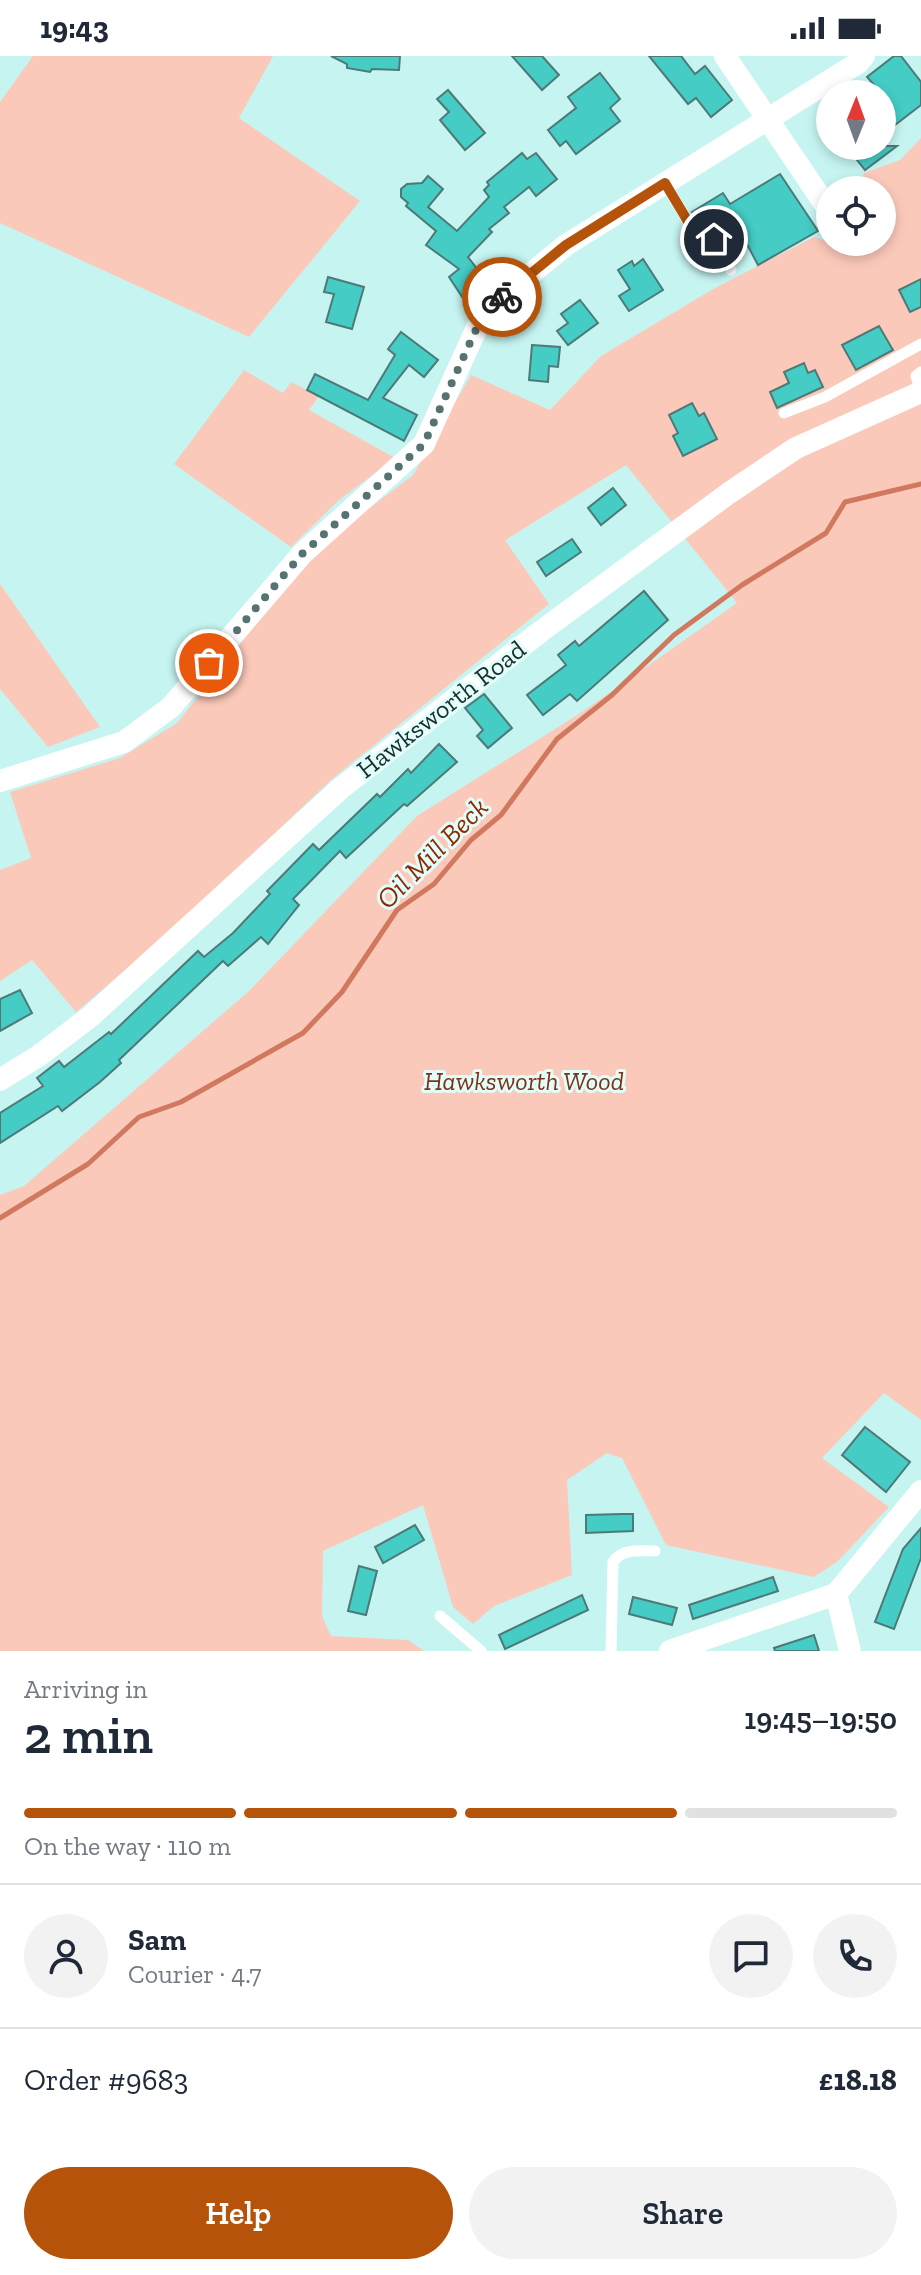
<!DOCTYPE html>
<meta charset="utf-8">
<style>
body{margin:0;font-family:"Zilla Slab",serif;background:#f2f2f3;color:#1f2937;height:100vh;display:flex;flex-direction:column;font-size:30px;white-space:nowrap}
*{box-sizing:border-box;margin:0}
p{font-size:26px;color:#747a83}
.icon{flex:none;width:44px;height:44px;fill:none;stroke:currentColor;stroke-width:2;stroke-linecap:round;stroke-linejoin:round}
.map{position:relative;height:1595px;overflow:hidden}
.details{display:flex;flex-direction:column;background:#fff;flex:1}
.details>*{flex:none}
.needle{width:52px;rotate:1deg}
.controls{position:absolute;left:816px;top:24px;display:grid;gap:16px}
.controls a{display:grid;place-items:center;width:80px;height:80px;border-radius:50%;background:#fff;box-shadow:0 4px 12px #0003;font-size:40px}
.pin{position:absolute;display:grid;place-items:center;width:68px;height:68px;color:#fff;margin:-34px;border:4px solid #fff;border-radius:50%;box-shadow:0 2px 8px #0007}
.courier{position:absolute;display:grid;place-items:center;width:80px;height:80px;margin:-40px;border:6px solid #b45309;border-radius:50%;background:#fff;color:#222;box-shadow:0 2px 10px #0007}
.head em{font-style:normal;font-weight:600}
.head div{display:flex;flex-direction:column-reverse}
.head{display:flex;align-items:center;justify-content:space-between;height:136px;padding:0 24px}
h1{font-size:52px;font-weight:600;line-height:60px}
.bar{display:grid;grid-template-columns:repeat(4,1fr);gap:12px 8px;align-content:center;height:96px;padding:0 24px}
.bar i{height:10px;border-radius:6px;background:#e0e1e3}
.bar .active{background:#b45309}
.bar p{grid-column:span 4}
.line{display:flex;align-items:center;gap:20px;padding:0 24px;border-top:2px solid #e0e1e3}
.line div{flex:1}
.round{display:grid;place-items:center;flex:none;width:84px;height:84px;border-radius:42px;background:#f2f2f3}
.button{display:flex;gap:16px;margin-top:auto;padding:16px 24px}
.button a{flex:1;height:92px;border-radius:48px;background:#b45309;color:#fff;font-size:32px;font-weight:600;line-height:92px;text-align:center}
.button a+a{background:#f2f2f3;color:#1f2937}
.status{display:flex;justify-content:space-between;align-items:center;height:56px;padding:0 40px;background:#fff;direction:ltr}
.status svg{height:22px;fill:currentColor}
.map>svg:first-child{display:block}
.green{fill:#fbc9ba}
.lines{fill:none;stroke-linecap:round;stroke-linejoin:round}
.stream{stroke:#d0795f;stroke-width:5}
.building{fill:#44ccc5;stroke:#4e7976;stroke-width:2}
.service{stroke:#fff;stroke-width:11}
.minor{stroke:#fff;stroke-width:22}
.done{stroke:#577371;stroke-width:8;stroke-dasharray:0 14.4}
.route{stroke:#b45309;stroke-width:10}
.labels{text-anchor:middle;dominant-baseline:central;stroke-width:6;stroke-linejoin:round;paint-order:stroke}
.street-label{font-size:26px;fill:#1b2d2c;stroke:#e2fefb}
.park-label{font-size:26px;font-style:italic;fill:#803118;stroke:#e2fefb}
.water-label{font-size:28px;font-style:italic;fill:#902800;stroke:#e2fefb}
</style>
<div class="status"><b>19:43</b><svg viewBox="0 0 49 12"><path d="M0 12V9h3v3zM5 12V6h3v6zM10 12V3h3v9zM15 12V0h3v12zM26 1h20v11H26zM47 4h2v5h-2z"/></svg></div>
<div class="map">
<svg width="921" height="1595" viewBox="0 0 921 1595">
<rect width="100%" height="100%" fill="#c6f5f1"/>
<g class="green">
<path d="M 33,0 L 273,0 L 239,62 L 360,145 L 249,281 L 0,167 L 0,46 Z"/>
<path d="M 921,82 L 921,1364 L 884,1337 L 822,1402 L 889,1451 L 838,1505 L 814,1521 L 666,1489 L 622,1402 L 607,1397 L 567,1424 L 572,1519 L 494,1550 L 473,1568 L 453,1551 L 423,1449 L 323,1495 L 322,1560 L 331,1580 L 408,1584 L 424,1595 L 0,1595 L 0,1139 L 24,1130 L 249,935 L 417,760 L 582,656 L 737,547 L 626,409 L 505,484 L 549,548 L 332,723 L 171,875 L 76,956 L 32,904 L 0,925 L 0,814 L 31,802 L 10,736 L 120,702 L 177,667 L 316,493 L 413,419 L 471,319 L 550,354 L 601,300 L 715,232 L 814,181 L 837,188 L 882,186 L 882,134 L 858,134 L 864,117 L 900,104 Z"/>
<path d="M 244,314 L 283,337 L 291,326 L 319,340 L 309,354 L 395,402 L 339,444 L 291,491 L 174,408 Z"/>
<path d="M 0,528 L 100,671 L 48,691 L 0,633 Z"/>
</g>
<g class="lines">
<path class="stream" d="M 0,1162 L 88,1108 L 139,1061 L 181,1046 L 303,977 L 342,936 L 397,854 L 434,828 L 471,784 L 501,759 L 557,683 L 612,639 L 674,579 L 742,529 L 826,477 L 845,446 L 921,428"/>
</g>
<g class="building">
<path d="M 331,0 L 400,0 L 399,14 L 372,13 L 370,16 L 347,12 L 347,8 Z"/>
<path d="M 512,0 L 542,0 L 559,19 L 542,34 Z"/>
<path d="M 649,0 L 681,0 L 695,18 L 705,10 L 732,44 L 711,61 L 696,42 L 688,48 Z"/>
<path d="M 894,0 L 901,0 L 921,26 L 921,49 L 882,79 L 882,38 L 867,21 Z"/>
<path d="M 600,17 L 620,43 L 610,52 L 620,65 L 576,98 L 566,85 L 560,90 L 548,74 L 576,52 L 568,41 Z"/>
<path d="M 448,34 L 485,77 L 465,94 L 440,64 L 449,56 L 437,43 Z"/>
<path d="M 846,90 L 897,90 L 865,114 Z"/>
<path d="M 522,97 L 527,103 L 536,97 L 557,123 L 536,140 L 529,131 L 504,151 L 509,157 L 489,173 L 492,176 L 468,201 L 492,232 L 480,237 L 482,240 L 470,253 L 449,221 L 459,213 L 426,189 L 436,175 L 406,150 L 408,147 L 401,141 L 401,133 L 407,128 L 422,127 L 428,120 L 443,133 L 428,151 L 457,175 L 489,141 L 484,134 L 489,129 L 487,126 Z"/>
<path d="M 780,118 L 818,175 L 758,209 L 730,156 L 702,172 L 692,156 L 723,137 L 730,148 Z"/>
<path d="M 643,203 L 663,234 L 629,255 L 619,240 L 630,233 L 618,214 L 632,205 L 634,210 Z"/>
<path d="M 328,221 L 364,231 L 352,273 L 326,266 L 334,238 L 324,236 Z"/>
<path d="M 921,223 L 921,251 L 910,256 L 899,234 Z"/>
<path d="M 580,244 L 598,267 L 568,289 L 557,275 L 568,267 L 561,258 Z"/>
<path d="M 879,270 L 893,294 L 856,314 L 842,289 Z"/>
<path d="M 401,276 L 438,304 L 424,321 L 409,309 L 383,342 L 417,359 L 404,385 L 307,334 L 315,318 L 368,344 L 395,299 L 388,293 Z"/>
<path d="M 532,289 L 560,291 L 558,311 L 549,310 L 548,326 L 529,324 Z"/>
<path d="M 804,307 L 808,317 L 815,314 L 823,331 L 777,352 L 770,336 L 789,327 L 784,316 Z"/>
<path d="M 692,347 L 699,360 L 704,357 L 717,383 L 683,400 L 673,380 L 678,377 L 669,359 Z"/>
<path d="M 613,432 L 626,449 L 601,469 L 588,452 Z"/>
<path d="M 572,483 L 581,496 L 546,520 L 537,506 Z"/>
<path d="M 644,535 L 668,564 L 577,645 L 570,638 L 543,659 L 527,639 L 566,609 L 558,599 L 575,585 L 579,590 Z"/>
<path d="M 484,638 L 512,672 L 488,692 L 477,680 L 483,674 L 465,652 Z"/>
<path d="M 439,688 L 457,706 L 407,750 L 404,748 L 346,802 L 340,795 L 293,843 L 299,849 L 268,888 L 261,881 L 228,910 L 223,905 L 119,1004 L 121,1007 L 100,1026 L 62,1055 L 58,1050 L 0,1087 L 0,1057 L 43,1030 L 37,1022 L 59,1005 L 64,1011 L 109,976 L 111,978 L 198,895 L 204,901 L 233,877 L 270,838 L 267,835 L 313,788 L 319,794 L 377,738 L 380,741 L 408,713 L 411,717 Z"/>
<path d="M 20,934 L 32,957 L 0,975 L 0,943 Z"/>
<path d="M 865,1371 L 910,1406 L 886,1436 L 842,1399 Z"/>
<path d="M 622,1458 L 633,1458 L 633,1475 L 586,1477 L 586,1459 Z"/>
<path d="M 415,1469 L 424,1484 L 383,1507 L 375,1491 Z"/>
<path d="M 921,1472 L 921,1502 L 894,1573 L 875,1566 L 903,1493 Z"/>
<path d="M 359,1510 L 377,1515 L 366,1559 L 348,1555 Z"/>
<path d="M 773,1521 L 778,1535 L 693,1563 L 689,1549 Z"/>
<path d="M 582,1539 L 588,1554 L 505,1593 L 499,1579 Z"/>
<path d="M 633,1541 L 677,1552 L 672,1569 L 629,1558 Z"/>
<path d="M 814,1579 L 819,1595 L 775,1595 L 774,1592 Z"/>
</g>
<g class="lines">
<g class="service">
<path d="M 665,127 L 699,184 L 714,183 L 731,214"/>
<path d="M 921,336 L 916,320 L 921,316"/>
<path d="M 784,357 L 825,341 L 921,288"/>
<path d="M 440,1560 L 481,1595"/>
<path d="M 611,1595 L 613,1506 C 622,1492 640,1495 655,1495"/>
</g>
<g class="minor">
<path d="M 725,0 L 824,147"/>
<path d="M 0,725 L 124,686 L 171,651 L 302,498 L 424,388 L 484,256 L 566,189 L 858,7 L 864,0"/>
<path d="M 0,1024 L 40,999 L 91,960 L 341,732 L 540,576 L 729,437 L 796,392 L 921,336"/>
<path d="M 836,1538 L 850,1595"/>
<path d="M 670,1595 L 836,1538 L 921,1435"/>
</g>
</g>
<g class="lines">
<path class="done" d="M 209,607 L 302,498 L 424,388 L 484,256 L 502,241"/>
<path class="route" d="M 502,241 L 566,189 L 665,127 L 699,184 L 714,183"/>
</g>
<g class="labels">
<g class="street-label">
<text transform="translate(441 653) rotate(-38)">Hawksworth Road</text>
</g>
<g class="park-label">
<text x="524" y="1025">Hawksworth Wood</text>
</g>
<g class="water-label">
<text transform="translate(432 797) rotate(-45)">Oil Mill Beck</text>
</g>
</g>
</svg>
<div class="controls">
<a><svg class="needle" viewBox="-14 -14 28 28"><path d="M0-13l5 13h-10z" fill="#e53935"/><path d="M0 13l5-13h-10z" fill="#747a83"/></svg></a>
<a><svg class="icon" aria-label="locate" viewBox="0 0 24 24"><circle cx="12" cy="12" r="6"/><path d="M12 2v4M12 18v4M2 12h4M18 12h4"/></svg></a>
</div>
<div class="pin" style="left:209px;top:607px;background:#ea580c"><svg class="icon" aria-label="bag" viewBox="0 0 24 24"><path d="M5 8h14l-1 12H6zM9 8a3 3 0 0 1 6 0"/></svg></div>
<div class="pin" style="left:714px;top:183px;background:#1f2937"><svg class="icon" aria-label="home" viewBox="0 0 24 24"><path d="M3 11l9-7 9 7M6 9v11h12V9"/></svg></div>
<div class="courier" style="left:502px;top:241px"><svg class="icon" aria-label="bike" viewBox="0 0 24 24"><circle cx="6" cy="16" r="4"/><circle cx="18" cy="16" r="4"/><path d="M6 16l4-8h5l3 8M10 8l3 8H6M13 5h3"/></svg></div>
</div>
<section class="details">
<div class="head"><div><h1>2 min</h1><p>Arriving in</p></div><em>19:45–19:50</em></div>
<div class="bar"><i class="active"></i><i class="active"></i><i class="active"></i><i></i><p>On the way · 110 m</p></div>
<div class="line" style="height:144px"><a class="round"><svg class="icon" aria-label="person" viewBox="0 0 24 24"><circle cx="12" cy="8" r="4"/><path d="M4 21q1-7 8-7t8 7"/></svg></a><div><b>Sam</b><p>Courier · 4.7</p></div><a class="round"><svg class="icon" aria-label="chat" viewBox="0 0 24 24"><path d="M4 5h16v11H9l-5 4z"/></svg></a><a class="round"><svg class="icon" aria-label="phone" viewBox="0 0 24 24"><path d="M5 4h4l2 5-3 2q2 4 5 5l2-3 5 2v4C11 20 4 13 5 4z"/></svg></a></div>
<div class="line" style="height:104px"><div>Order #9683</div><b>£18.18</b></div>
<div class="button"><a>Help</a><a>Share</a></div>
</section>
